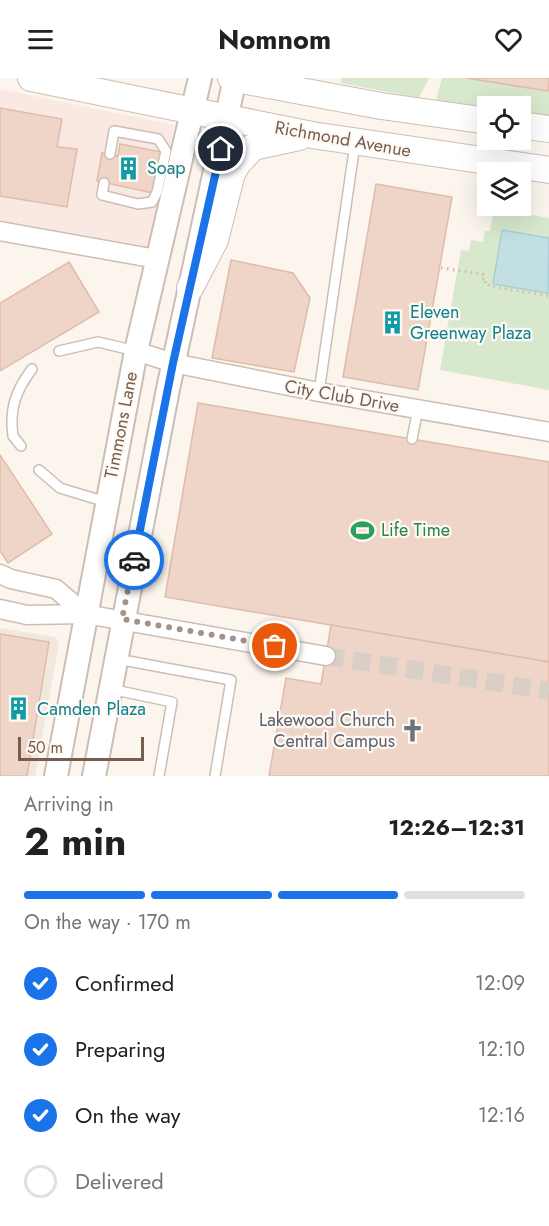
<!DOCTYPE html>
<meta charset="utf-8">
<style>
body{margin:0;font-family:Jost,sans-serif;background:#f6f6f6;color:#202124;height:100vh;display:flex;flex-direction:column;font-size:22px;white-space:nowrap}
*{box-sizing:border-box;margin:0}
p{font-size:20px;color:#757577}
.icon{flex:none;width:33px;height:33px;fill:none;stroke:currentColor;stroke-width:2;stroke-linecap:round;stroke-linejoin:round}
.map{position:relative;height:698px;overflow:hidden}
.side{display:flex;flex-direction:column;background:#fff;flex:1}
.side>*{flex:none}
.fabs{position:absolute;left:477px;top:18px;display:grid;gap:12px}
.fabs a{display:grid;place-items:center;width:54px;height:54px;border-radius:0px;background:#fff;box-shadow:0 6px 24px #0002;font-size:30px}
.scale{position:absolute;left:18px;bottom:15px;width:126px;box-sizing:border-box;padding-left:6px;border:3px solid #755d51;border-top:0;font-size:16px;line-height:21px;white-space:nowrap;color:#755d51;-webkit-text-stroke:4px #fef9f3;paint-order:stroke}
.pin{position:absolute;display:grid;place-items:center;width:51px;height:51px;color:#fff;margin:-26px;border:3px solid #fff;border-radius:50%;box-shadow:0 2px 6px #0007}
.courier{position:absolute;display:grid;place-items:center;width:60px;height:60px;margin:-30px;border:4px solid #1a73e8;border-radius:50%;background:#fff;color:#222;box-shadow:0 2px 8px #0007}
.head em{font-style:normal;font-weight:700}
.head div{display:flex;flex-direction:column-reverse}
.head{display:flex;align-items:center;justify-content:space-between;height:102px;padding:0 24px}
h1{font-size:39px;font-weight:700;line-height:45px}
.bar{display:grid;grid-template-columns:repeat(4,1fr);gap:9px 6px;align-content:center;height:72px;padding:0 24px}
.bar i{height:8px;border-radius:4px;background:#e0e0e0}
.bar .selected{background:#1a73e8}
.bar p{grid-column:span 4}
ol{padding:0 24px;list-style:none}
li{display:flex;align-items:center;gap:18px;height:66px}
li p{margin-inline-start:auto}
li .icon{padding:6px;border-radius:50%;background:#1a73e8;color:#fff;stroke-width:4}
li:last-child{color:#757577}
li i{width:33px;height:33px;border:3px solid #e0e0e0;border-radius:50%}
header{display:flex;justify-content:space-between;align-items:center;height:78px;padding:0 24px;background:#fff;font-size:27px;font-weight:700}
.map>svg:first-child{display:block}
.residential{fill:#f2e7dc}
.commercial{fill:#fae8e2}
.green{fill:#d8e8cc}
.water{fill:#c2e0e4;stroke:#a9cfd4;stroke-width:1.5}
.building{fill:#eed5c7;stroke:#dfbca9;stroke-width:1.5}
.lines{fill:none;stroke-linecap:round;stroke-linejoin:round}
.minor-tunnel{stroke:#dacfc6;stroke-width:18;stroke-dasharray:18 9;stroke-linecap:butt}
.service-casing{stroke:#cdbeb3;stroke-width:12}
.minor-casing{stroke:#cdbeb3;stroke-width:21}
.tertiary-casing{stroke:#cdbeb3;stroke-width:26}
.secondary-casing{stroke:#cfbeb1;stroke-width:28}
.path{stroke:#d3b9a9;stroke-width:3;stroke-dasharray:1.5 4.5;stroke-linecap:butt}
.service{stroke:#fff;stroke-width:9}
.minor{stroke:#fff;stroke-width:18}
.tertiary{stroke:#fff;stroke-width:22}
.secondary{stroke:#fff;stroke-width:26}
.done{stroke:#a49288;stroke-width:6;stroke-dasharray:0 10.8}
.route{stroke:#1a73e8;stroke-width:8}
.labels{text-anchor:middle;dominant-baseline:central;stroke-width:4.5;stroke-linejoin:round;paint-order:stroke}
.street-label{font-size:18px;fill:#755d51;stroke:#fef9f3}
.culture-label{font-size:18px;fill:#0d838f;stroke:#fef9f3;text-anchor:start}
.leisure-label{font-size:18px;fill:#27864d;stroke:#fef9f3;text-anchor:start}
.worship-label{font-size:18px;fill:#5b616d;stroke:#fef9f3;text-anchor:end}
</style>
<header><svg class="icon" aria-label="menu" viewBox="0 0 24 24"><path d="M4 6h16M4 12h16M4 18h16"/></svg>Nomnom<svg class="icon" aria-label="heart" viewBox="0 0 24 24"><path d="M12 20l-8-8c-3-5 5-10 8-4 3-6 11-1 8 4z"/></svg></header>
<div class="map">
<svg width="549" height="698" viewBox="0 0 549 698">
<rect width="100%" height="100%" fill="#fbf5ed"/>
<path class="residential" d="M 0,550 L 55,559 L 59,565 L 35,698 L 0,698 Z"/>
<path class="commercial" d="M 0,11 L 174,47 L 151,169 L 0,142 Z"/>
<g class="green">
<path d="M 341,0 L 429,0 L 419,20 L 341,5 Z"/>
<path d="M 442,0 L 466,0 L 547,13 L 549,7 L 549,39 L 521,34 L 520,28 L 487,29 L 436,22 Z"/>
<path d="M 494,130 L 549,140 L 549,312 L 440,292 L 461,172 L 469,173 L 471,162 L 483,164 L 485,153 L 490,153 Z"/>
</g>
<path class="water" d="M 502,152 L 549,160 L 548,215 L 493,206 Z"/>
<g class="building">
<path d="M 466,0 L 549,0 L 549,7 L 548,13 Z"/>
<path d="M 0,30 L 62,41 L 57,69 L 77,71 L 67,129 L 0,118 Z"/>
<path d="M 120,66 L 162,74 L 153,115 L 97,103 L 102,75 L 118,78 Z"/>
<path d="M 376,106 L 452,119 L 418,312 L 343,299 Z"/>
<path d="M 231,182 L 293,195 L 310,220 L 294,294 L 212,280 Z"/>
<path d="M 69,184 L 99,234 L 0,293 L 0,225 Z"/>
<path d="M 198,325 L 549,384 L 549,584 L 165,519 Z"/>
<path d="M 0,377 L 52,456 L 8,485 L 0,473 Z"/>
<path d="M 331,547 L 549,584 L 549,698 L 269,698 L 286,600 L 321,606 Z"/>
<path d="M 0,556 L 49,564 L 27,698 L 0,698 Z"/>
</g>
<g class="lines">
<path class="minor-tunnel" d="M 326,578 L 549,613"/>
<defs>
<g id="service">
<path d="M 104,105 L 102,117 L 138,126 L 152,124 L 157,114 L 166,73 L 158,61 L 114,53 L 110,76"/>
<path d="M 59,273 L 98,264 L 136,273"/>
<path d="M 319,314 L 355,66"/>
<path d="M 412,361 L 418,331"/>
<path d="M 21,368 L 13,358 C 9,331 16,312 32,291"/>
<path d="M 39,392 L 60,410 L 106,424"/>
<path d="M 117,581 L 231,602 L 215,698"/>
<path d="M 110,611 L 172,624 L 159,698"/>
</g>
<g id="minor">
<path d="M 0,153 L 157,181"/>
<path d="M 136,273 L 173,285 L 319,314 L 549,354"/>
<path d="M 0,496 L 11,501 L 56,511 L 85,536"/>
<path d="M 0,531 L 27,537 L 85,536 L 326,578"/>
</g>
<g id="tertiary">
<path d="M 56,698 L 136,273 L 200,0"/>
<path d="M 94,698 L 168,311 L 235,0"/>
</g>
<g id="secondary">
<path d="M 31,0 L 312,57 L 549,92"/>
<path d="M 231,0 L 381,28 L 488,43"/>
<path d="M 520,47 L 549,51"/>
<path d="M 190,210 L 215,162 L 232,95 L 238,85 L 253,69 L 299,59"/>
</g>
</defs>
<use href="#service" class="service-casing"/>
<use href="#minor" class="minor-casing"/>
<use href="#tertiary" class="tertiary-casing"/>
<use href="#secondary" class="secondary-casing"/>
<path class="path" d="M 441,190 L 483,196 L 482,201 L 486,201 L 485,205 L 489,206 L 489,208 L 549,218"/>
<use href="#service" class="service"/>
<use href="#minor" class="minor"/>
<use href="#tertiary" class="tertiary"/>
<use href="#secondary" class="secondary"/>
</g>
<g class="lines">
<path class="done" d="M 134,482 L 122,541 L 275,568"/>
<path class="route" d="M 134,482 L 173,285 L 221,71"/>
</g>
<defs>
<symbol id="building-bare" viewBox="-9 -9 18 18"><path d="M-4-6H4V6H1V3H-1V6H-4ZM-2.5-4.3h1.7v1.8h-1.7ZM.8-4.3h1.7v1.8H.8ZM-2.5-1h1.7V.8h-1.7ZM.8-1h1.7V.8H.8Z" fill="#0f9aa8" stroke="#fef9f3" stroke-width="2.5" paint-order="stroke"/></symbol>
<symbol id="stadium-bare" viewBox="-9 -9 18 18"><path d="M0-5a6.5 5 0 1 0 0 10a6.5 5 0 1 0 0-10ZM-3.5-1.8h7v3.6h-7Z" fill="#2e9e5b" stroke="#fef9f3" stroke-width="2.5" paint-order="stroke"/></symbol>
<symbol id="church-bare" viewBox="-9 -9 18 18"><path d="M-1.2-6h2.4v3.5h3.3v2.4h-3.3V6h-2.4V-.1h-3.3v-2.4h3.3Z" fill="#6b7280" stroke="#fef9f3" stroke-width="2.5" paint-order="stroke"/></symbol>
</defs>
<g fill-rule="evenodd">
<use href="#building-bare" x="112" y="74" width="33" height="33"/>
<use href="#building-bare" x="376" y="228" width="33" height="33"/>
<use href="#stadium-bare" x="346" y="436" width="33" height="33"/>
<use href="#building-bare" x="2" y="614" width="33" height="33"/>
<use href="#church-bare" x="396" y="636" width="33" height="33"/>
</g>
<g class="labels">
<g class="street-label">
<text transform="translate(343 61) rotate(10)">Richmond Avenue</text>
<text transform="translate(342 318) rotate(10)">City Club Drive</text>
<text transform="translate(121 347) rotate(-79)">Timmons Lane</text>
</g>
<g class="culture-label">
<text x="147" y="90">Soap</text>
<text x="410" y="234">Eleven<tspan x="410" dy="21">Greenway Plaza</tspan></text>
<text x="37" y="631">Camden Plaza</text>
</g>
<g class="leisure-label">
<text x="381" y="452">Life Time</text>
</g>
<g class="worship-label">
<text x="395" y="642">Lakewood Church<tspan x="395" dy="21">Central Campus</tspan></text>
</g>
</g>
</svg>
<div class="fabs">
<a><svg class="icon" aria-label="locate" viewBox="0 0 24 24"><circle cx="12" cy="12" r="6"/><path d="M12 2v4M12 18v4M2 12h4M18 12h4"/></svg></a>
<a><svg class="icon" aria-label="layers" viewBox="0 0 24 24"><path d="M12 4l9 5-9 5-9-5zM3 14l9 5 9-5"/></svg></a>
</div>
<div class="scale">50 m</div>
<div class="pin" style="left:275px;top:568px;background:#ea580c"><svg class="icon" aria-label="bag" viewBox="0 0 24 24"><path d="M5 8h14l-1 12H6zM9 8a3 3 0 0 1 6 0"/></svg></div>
<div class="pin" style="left:221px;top:71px;background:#1f2937"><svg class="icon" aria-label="home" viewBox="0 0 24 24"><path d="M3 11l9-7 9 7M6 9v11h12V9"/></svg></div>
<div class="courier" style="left:134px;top:482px"><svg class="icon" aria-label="car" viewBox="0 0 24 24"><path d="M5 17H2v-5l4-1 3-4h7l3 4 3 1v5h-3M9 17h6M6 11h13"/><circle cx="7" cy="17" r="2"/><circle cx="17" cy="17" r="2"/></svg></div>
</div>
<section class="side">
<div class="head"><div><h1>2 min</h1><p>Arriving in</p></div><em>12:26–12:31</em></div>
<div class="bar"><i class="selected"></i><i class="selected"></i><i class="selected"></i><i></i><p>On the way · 170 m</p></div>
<ol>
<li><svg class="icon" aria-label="check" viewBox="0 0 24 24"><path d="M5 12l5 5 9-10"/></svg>Confirmed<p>12:09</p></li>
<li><svg class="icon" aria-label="check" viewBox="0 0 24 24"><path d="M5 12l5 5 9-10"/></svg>Preparing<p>12:10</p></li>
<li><svg class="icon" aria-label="check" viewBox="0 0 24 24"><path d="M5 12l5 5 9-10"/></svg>On the way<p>12:16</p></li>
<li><i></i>Delivered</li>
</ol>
</section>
